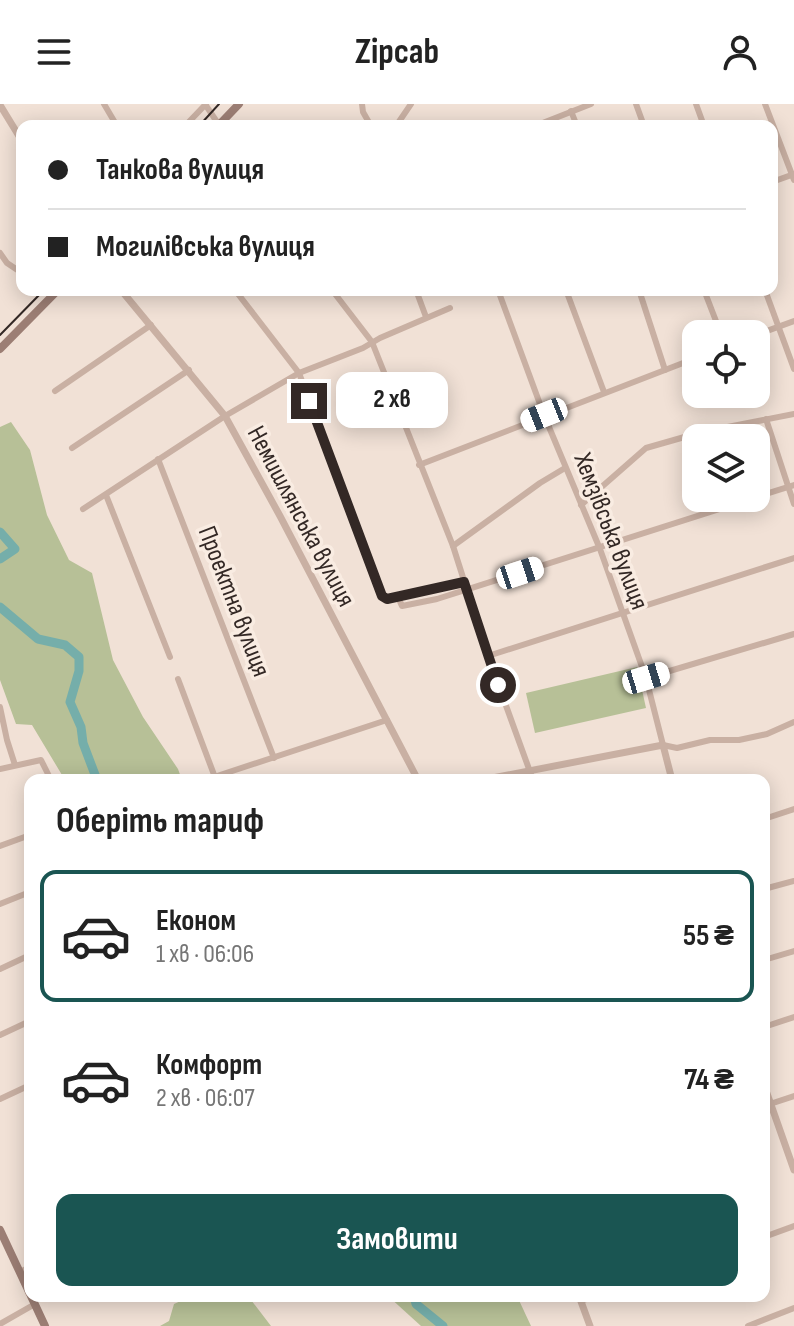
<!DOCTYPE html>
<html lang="uk">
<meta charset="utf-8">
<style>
:root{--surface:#fff;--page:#f2f2f2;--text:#222;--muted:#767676;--line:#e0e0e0;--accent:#1a5552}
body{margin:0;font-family:"Sofia Sans Condensed",sans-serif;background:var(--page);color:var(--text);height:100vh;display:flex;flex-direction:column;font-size:30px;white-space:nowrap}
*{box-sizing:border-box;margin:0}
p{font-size:26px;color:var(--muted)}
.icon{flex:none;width:44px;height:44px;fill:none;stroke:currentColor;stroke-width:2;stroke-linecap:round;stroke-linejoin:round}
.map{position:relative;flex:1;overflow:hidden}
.sheet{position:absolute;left:24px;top:670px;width:746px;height:528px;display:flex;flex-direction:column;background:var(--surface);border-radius:16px;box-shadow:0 4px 20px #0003}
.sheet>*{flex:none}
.guide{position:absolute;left:16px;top:16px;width:762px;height:176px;border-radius:16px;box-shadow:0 4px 20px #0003;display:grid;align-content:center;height:176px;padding:0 32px;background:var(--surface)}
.controls{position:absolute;left:682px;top:216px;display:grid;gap:16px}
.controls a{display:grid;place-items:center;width:88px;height:88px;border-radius:16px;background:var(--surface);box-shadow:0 4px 20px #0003;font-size:40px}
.end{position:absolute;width:36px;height:36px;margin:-18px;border:10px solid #332825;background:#fff;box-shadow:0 0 0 4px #fff}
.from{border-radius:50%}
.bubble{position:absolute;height:56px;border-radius:16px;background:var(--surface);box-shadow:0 4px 20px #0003;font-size:26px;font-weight:700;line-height:56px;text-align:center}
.car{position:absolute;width:24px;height:48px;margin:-24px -12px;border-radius:10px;box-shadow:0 0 6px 2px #0007;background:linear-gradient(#fff 24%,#345 0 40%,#fff 0 76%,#345 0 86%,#fff 0)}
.guide b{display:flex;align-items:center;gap:28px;height:76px;font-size:30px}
.guide b+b{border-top:2px solid var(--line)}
.guide i{width:20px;height:20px;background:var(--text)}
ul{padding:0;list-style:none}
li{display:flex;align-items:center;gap:24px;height:132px;margin:0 16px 12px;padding:0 16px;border:4px solid transparent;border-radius:16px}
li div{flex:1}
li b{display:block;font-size:30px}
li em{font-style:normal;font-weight:700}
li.selected{border-color:var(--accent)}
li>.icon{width:72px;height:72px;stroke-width:1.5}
h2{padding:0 32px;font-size:36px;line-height:96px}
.button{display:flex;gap:16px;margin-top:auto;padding:16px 32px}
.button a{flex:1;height:92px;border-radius:16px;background:var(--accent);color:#fff;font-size:32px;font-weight:700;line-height:92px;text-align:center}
header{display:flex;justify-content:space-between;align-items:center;height:104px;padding:0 32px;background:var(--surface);font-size:36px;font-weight:700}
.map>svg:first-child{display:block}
</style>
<header><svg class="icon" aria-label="menu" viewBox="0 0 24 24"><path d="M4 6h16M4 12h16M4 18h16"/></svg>Zipcab<svg class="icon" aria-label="person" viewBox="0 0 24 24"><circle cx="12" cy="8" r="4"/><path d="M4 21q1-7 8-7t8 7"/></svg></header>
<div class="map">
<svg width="794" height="1222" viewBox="0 0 794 1222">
<rect width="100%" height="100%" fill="#f1e1d6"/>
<!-- green -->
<g fill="#b7c097">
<path d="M11,318L30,346L47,411L69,456L92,469L113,556L143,613L178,665L182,676H65L32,621L16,620L0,576V323Z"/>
<path d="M637,563L646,604L535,629L526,589Z"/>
<path d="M192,1192H248L271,1222H160L169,1217L174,1200Z"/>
<path d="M388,1192H517L531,1222H421Z"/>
</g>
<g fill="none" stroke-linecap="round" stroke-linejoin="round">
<!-- river -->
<g stroke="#75aeaa" stroke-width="9">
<path d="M0,428L15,445L0,455"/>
<path d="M0,503L38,535L65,541L79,553V567L70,598L81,623L83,639L97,676"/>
<path d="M414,1192L416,1200L443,1222"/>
</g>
<!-- minor -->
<g stroke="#c9b0a3" stroke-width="6">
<path d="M104,0L117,22"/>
<path d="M205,0L219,21"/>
<path d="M362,0L363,8L371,22"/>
<path d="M636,0L644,22"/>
<path d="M696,0L704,22"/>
<path d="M765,0L794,76"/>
<path d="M571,7L577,22"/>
<path d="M185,22L206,0"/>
<path d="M396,22L411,0"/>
<path d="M535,22L591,0"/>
<path d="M772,78L794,70"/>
<path d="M0,149L7,159L22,169"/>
<path d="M235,186L299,269L382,492L387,495L464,478"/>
<path d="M332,186L372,238L453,442L488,552L533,676"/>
<path d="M416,186L426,213"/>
<path d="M498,186L544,311L600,445L646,574L663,641L677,644L710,636H739L767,630L794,618"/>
<path d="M566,186L604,288"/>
<path d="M639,186L665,266"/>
<path d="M704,186L721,230"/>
<path d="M765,186L794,265"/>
<path d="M756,231L794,217"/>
<path d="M55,287L151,221"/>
<path d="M766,315L794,400"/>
<path d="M72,344L189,266"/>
<path d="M158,355L274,654"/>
<path d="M419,361L696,254"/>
<path d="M106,391L170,553"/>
<path d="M756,393L794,381"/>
<path d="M581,401L646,344L702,328L794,310"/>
<path d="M83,405L225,312L299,269L363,244L380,234L450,204"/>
<path d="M453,442L540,379L565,364"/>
<path d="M398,493L402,502L437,495L754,394"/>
<path d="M488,552L794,454"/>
<path d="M646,574L794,530"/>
<path d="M178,575L216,676"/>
<path d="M0,603L7,636L15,661"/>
<path d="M0,665L41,656L51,676"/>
<path d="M214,673L387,616"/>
<path d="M764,715L794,705"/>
<path d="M0,742L30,731"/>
<path d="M764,785L794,777"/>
<path d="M0,800L30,788"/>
<path d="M764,856L794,847"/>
<path d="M0,865L30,851"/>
<path d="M764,923L794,913"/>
<path d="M0,931L30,917"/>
<path d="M0,995L30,981"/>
<path d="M770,1000L794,992"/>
<path d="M764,1133L794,1122"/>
<path d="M20,1168L30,1163"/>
<path d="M581,1197L595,1192"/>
<path d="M0,1220L35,1200"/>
<path d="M748,1222L794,1204"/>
</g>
<!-- tertiary -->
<g stroke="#c9b0a3" stroke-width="7">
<path d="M0,1L22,37"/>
<path d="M121,186L225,312L280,412L418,676"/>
<path d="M482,676L663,641L672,676"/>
<path d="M764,981L794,1066"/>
<path d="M579,1192L590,1222"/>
</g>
<!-- secondary -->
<g stroke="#9c7e74" stroke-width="8">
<path d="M218,22L239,0"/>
<path d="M0,245L58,186"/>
<path d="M0,1126L30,1190"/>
<path d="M31,1192L45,1222"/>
</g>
<!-- tram -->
<g stroke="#332825" stroke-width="2">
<path d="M199,22L219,0"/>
<path d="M0,231L44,186"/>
</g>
</g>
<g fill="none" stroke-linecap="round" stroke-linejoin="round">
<!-- route -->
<path stroke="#332825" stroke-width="10" d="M309,297L382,492L387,495L464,478L498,581"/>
</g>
<g text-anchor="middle" stroke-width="7" stroke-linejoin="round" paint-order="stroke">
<!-- street labels -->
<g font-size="26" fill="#332825" stroke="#f9ece2">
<text transform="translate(302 412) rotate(62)" y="9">Немишлянська вулиця</text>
<text transform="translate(612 427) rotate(69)" y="9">Хемзівська вулиця</text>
<text transform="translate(235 497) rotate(69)" y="9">Проектна вулиця</text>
</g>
</g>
</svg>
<div class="controls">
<a><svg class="icon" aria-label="locate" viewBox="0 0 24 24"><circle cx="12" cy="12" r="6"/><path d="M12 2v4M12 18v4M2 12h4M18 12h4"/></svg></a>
<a><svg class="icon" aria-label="layers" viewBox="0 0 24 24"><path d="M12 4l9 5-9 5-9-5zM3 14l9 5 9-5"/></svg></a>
</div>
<i class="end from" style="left:498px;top:581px"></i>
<i class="end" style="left:309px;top:297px"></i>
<div class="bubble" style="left:336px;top:268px;width:112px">2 хв</div>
<i class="car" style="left:544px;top:311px;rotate:248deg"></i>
<i class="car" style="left:520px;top:469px;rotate:72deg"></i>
<i class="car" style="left:646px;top:574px;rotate:73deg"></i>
<div class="guide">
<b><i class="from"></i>Танкова вулиця</b>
<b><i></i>Могилівська вулиця</b>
</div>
<section class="sheet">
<h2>Оберіть тариф</h2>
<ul>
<li class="selected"><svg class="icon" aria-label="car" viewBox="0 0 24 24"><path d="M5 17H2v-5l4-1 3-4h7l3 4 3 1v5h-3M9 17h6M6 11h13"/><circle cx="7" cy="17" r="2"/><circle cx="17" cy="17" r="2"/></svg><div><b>Економ</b><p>1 хв · 06:06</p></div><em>55 ₴</em></li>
<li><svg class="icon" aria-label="car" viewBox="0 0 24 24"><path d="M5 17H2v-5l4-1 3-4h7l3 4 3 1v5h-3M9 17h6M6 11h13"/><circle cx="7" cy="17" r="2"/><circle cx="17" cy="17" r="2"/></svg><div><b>Комфорт</b><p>2 хв · 06:07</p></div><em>74 ₴</em></li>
</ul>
<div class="button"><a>Замовити</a></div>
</section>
</div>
